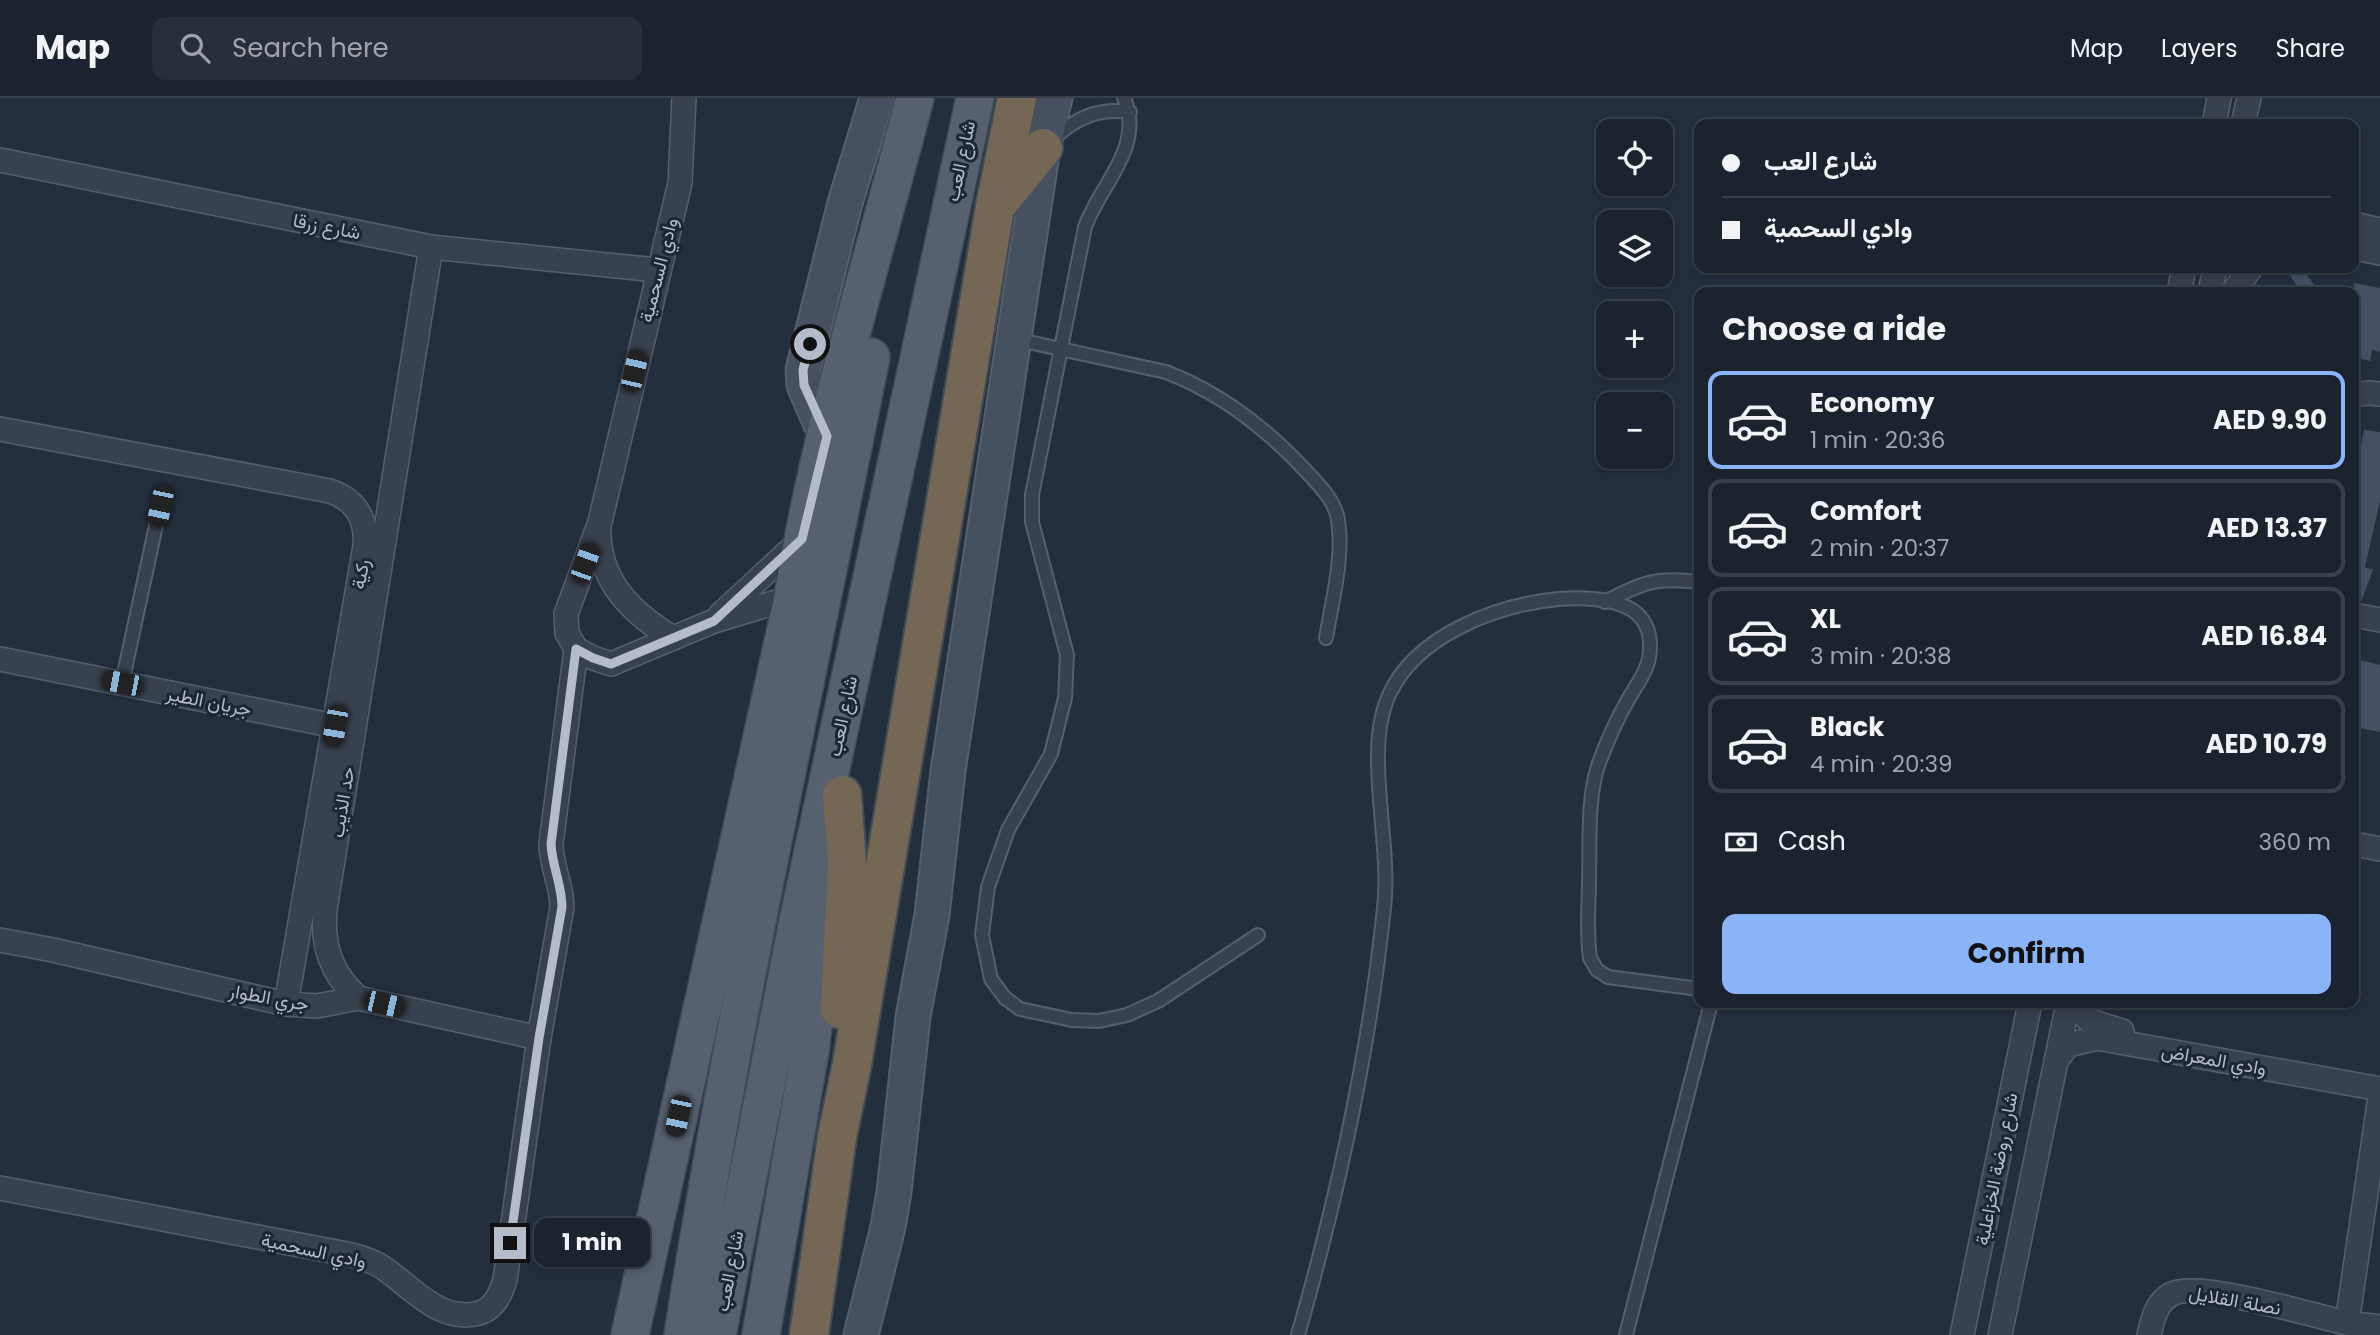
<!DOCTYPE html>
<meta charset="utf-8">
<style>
:root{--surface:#1b232e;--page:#282f3a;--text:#f1f3f6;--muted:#a0a4aa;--line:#39404a;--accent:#8ab4f8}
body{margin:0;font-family:Poppins,Vazirmatn,sans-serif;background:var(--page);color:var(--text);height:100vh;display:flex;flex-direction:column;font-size:26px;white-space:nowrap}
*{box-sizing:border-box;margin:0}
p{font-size:23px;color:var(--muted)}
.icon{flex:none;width:38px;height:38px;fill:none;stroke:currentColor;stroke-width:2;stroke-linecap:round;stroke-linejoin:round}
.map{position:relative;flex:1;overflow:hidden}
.side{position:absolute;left:1694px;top:189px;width:665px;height:721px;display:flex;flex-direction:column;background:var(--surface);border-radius:14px;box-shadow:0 4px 10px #0003,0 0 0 2px var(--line)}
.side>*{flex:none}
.hud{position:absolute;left:1694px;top:21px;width:665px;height:154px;border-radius:14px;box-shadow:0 4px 10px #0003,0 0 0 2px var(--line);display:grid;align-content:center;height:154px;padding:0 28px;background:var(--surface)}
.fabs{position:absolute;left:1596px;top:21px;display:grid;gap:14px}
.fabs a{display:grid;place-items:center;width:77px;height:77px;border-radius:14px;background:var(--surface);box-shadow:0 4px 10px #0003,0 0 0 2px var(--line);font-size:35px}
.end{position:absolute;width:32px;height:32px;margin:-16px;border:9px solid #b4bcc9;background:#111;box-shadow:0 0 0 4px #111}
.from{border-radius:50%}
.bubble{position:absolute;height:49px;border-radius:14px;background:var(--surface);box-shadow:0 4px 10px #0003,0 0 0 2px var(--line);font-size:23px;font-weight:700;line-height:49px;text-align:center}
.car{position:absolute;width:21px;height:42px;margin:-21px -10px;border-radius:9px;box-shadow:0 0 5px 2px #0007;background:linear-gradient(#222 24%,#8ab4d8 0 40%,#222 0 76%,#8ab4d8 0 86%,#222 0)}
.hud b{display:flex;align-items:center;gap:24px;height:66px;font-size:26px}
.hud b+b{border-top:2px solid var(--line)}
.hud i{width:18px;height:18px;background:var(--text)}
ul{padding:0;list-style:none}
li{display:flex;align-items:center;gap:21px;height:98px;margin:0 14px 10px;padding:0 14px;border:4px solid var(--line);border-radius:14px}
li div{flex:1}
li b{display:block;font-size:26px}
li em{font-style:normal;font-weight:700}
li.on{border-color:var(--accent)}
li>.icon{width:63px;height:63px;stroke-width:1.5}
h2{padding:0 28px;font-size:32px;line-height:84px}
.pay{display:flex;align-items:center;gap:18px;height:77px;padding:0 28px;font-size:26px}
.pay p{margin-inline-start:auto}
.primary-button{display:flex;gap:14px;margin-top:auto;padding:14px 28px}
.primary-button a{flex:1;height:80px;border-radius:14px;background:var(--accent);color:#111;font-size:28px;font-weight:700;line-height:80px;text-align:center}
header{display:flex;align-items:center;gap:42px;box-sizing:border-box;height:98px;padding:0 35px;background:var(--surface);border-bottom:2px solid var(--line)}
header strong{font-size:33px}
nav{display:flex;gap:38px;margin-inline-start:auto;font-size:24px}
.search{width:490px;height:63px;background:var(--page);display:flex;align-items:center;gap:18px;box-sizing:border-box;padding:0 24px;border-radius:14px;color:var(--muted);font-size:26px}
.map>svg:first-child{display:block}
</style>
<header>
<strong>Map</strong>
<div class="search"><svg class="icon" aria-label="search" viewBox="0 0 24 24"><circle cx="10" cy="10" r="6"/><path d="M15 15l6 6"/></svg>Search here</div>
<nav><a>Map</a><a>Layers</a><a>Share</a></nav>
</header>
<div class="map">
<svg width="2380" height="1237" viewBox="0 0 2380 1237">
<rect width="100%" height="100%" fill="#242f3e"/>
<!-- building -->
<g fill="#455162">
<path d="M2303,171L2319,194H2301L2290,177Z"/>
<path d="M2354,185L2380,190V254L2372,252L2370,263L2354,259L2357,239L2354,238Z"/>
<path d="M2364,332L2380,334V403L2365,469L2373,472L2361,504L2354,503V383Z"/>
<path d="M2356,561L2380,567V634L2354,629Z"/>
</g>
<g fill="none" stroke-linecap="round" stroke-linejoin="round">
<!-- lane casing -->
<g stroke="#565f6c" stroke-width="16">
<g id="lane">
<path d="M1124,0C1145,49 1101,85 1085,129L1032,397V424L1067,557L1065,600L1051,656L1008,732L988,789L982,837L991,881L1005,900L1020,911L1072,922L1099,923L1127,917L1158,903L1258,837"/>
<path d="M1054,40C1077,19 1099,10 1130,14"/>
<path d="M1015,241L1166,274C1221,295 1266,330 1306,373C1319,387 1335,402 1338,422C1344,460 1332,503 1326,540"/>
<path d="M1605,504C1643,484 1656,479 1699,484"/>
<path d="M122,585L160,409"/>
<path d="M1298,1237C1338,1097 1369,955 1384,810C1392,744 1363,654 1389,597C1416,537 1497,507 1558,501C1584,499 1634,499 1646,528C1652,540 1651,560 1645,572C1641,582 1634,591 1629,600C1617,621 1607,643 1599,665C1587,698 1590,747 1589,782C1589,808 1586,834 1590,860L1597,872L1608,879L1699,891"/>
<path d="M1626,1237L1711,905"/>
</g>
</g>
<!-- street casing -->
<g stroke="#565f6c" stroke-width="26">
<g id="street">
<path d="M684,0L680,85L600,424L566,516L567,535L576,551L593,560L611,566L714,523L793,499"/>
<path d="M2214,26L2219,0"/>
<path d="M2243,26L2249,0"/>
<path d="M0,62L431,149L657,172"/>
<path d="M2354,126L2380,132"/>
<path d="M2354,150L2380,155"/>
<path d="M2179,194L2184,170"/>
<path d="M2210,194L2215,170"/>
<path d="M2233,194L2251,170"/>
<path d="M2354,297L2368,295L2380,296"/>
<path d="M0,331L330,393C356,402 367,421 365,448L286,906"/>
<path d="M599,434C599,484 633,516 673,540"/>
<path d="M720,517L802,441"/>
<path d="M2354,517L2380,522"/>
<path d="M0,561L335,628"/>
<path d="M2354,746L2380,751"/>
<path d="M0,842L53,852L286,906L317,908L358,900L539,940"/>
<path d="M358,900C331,875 322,849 325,812L431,149"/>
<path d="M2071,905L2090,923L2122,933"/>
<path d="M2056,963L2068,947L2097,940L2380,991"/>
<path d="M0,1090L352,1157C363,1160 373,1163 382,1169C411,1188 437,1223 475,1216C493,1213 500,1198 505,1182L539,940L562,809C562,787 551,768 551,746L576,551"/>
<path d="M2347,1225L2380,999"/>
<path d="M1962,1237L2030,905"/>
<path d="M2000,1237L2068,905"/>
<path d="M2149,1237C2153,1221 2156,1204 2172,1196C2196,1182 2311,1217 2342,1224C2355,1227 2367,1227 2380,1229"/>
</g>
</g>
<!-- secondary casing -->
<g stroke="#565f6c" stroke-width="37">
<g id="secondary">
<path d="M826,338L804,287L803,272L845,105L877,0"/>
<path d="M861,1237L888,1129L894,1094L913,919L932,817L948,673L1043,50L1055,0"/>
</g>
</g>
<!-- primary casing -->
<g stroke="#414a57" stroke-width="40">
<g id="primary">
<path d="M630,1237L793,499C820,330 872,165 915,0"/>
<path d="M683,1237C735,909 806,584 871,259"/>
<path d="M717,1237L798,823L975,0"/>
<path d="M761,1237L810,953L831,785"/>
</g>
</g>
<!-- highway casing -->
<g stroke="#434c59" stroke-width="42">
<g id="highway">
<path d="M999,104L1043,50"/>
<path d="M840,911L847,765L842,697"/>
<path d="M809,1237L837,1039L852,966L995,109L1017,0"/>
</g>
</g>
<!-- lane -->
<use href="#lane" stroke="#38414e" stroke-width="12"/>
<!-- street -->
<use href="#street" stroke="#38414e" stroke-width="23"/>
<!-- secondary -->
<use href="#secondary" stroke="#465061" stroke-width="33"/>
<!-- primary -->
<use href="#primary" stroke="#56606e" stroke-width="37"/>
<!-- highway -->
<use href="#highway" stroke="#746855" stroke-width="38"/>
</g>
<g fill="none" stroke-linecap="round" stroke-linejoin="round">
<!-- route -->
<path stroke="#b4bcc9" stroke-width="9" d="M510,1145L539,940L562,809C562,787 552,768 551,746L576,551L593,560L611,566L714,523L802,441L827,338L804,287L803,272L810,246"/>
</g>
<g text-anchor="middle" stroke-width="6" stroke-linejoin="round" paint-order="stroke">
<!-- street labels -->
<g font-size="19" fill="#b4bcc9" stroke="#1d2633">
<text transform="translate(960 63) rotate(-78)" y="7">شارع العب</text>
<text transform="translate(327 128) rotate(11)" y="7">شارع زرقا</text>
<text transform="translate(658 172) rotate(-76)" y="7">وادي السحمية</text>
<text transform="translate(360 476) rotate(-80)" y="7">ركية</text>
<text transform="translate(209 603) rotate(11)" y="7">جريان الطير</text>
<text transform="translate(842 618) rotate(-78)" y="7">شارع العب</text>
<text transform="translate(342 704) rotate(-81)" y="7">حد الذيب</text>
<text transform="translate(269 899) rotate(10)" y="7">جري الطوار</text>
<text transform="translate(2214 961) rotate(10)" y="7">وادي المعراض</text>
<text transform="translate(1996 1071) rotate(-79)" y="7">شارع روضة الخزاعلية</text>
<text transform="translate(314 1152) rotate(12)" y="7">وادي السحمية</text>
<text transform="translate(729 1173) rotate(-79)" y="7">شارع العب</text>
<text transform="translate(2235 1202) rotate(10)" y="7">نصلة القلايل</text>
</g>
</g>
</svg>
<div class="fabs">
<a><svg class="icon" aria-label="locate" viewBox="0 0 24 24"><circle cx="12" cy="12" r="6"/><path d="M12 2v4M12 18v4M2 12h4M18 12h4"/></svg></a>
<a><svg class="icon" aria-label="layers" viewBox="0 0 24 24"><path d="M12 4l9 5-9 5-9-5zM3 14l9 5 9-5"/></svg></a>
<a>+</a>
<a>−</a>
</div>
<i class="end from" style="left:810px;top:246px"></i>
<i class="end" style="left:510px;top:1145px"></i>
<div class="bubble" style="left:534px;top:1120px;width:116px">1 min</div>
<i class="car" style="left:634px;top:273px;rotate:13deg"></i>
<i class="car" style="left:160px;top:409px;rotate:192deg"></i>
<i class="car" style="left:585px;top:465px;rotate:20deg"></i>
<i class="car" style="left:122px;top:585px;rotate:281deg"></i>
<i class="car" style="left:335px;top:628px;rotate:190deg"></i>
<i class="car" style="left:384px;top:906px;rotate:103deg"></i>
<i class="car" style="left:678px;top:1018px;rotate:192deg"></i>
<div class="hud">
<b><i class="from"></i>شارع العب</b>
<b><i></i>وادي السحمية</b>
</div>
<section class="side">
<h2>Choose a ride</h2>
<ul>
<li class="on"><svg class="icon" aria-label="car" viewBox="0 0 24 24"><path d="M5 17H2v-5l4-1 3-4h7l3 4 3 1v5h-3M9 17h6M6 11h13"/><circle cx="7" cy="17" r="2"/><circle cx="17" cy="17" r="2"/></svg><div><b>Economy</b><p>1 min · 20:36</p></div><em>AED 9.90</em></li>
<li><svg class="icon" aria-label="car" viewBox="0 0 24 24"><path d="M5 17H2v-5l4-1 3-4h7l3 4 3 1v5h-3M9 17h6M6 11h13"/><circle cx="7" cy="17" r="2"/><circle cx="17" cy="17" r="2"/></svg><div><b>Comfort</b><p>2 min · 20:37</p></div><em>AED 13.37</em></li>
<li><svg class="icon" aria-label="car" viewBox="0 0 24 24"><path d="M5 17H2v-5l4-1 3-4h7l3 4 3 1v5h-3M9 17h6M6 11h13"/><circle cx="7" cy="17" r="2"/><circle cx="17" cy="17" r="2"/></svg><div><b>XL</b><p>3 min · 20:38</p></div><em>AED 16.84</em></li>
<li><svg class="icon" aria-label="car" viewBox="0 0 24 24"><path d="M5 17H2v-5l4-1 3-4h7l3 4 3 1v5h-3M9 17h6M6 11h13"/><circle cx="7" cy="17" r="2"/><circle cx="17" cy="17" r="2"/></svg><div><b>Black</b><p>4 min · 20:39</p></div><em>AED 10.79</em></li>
</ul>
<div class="pay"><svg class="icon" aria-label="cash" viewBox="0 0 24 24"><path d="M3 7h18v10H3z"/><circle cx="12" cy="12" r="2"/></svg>Cash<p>360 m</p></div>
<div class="primary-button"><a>Confirm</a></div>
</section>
</div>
